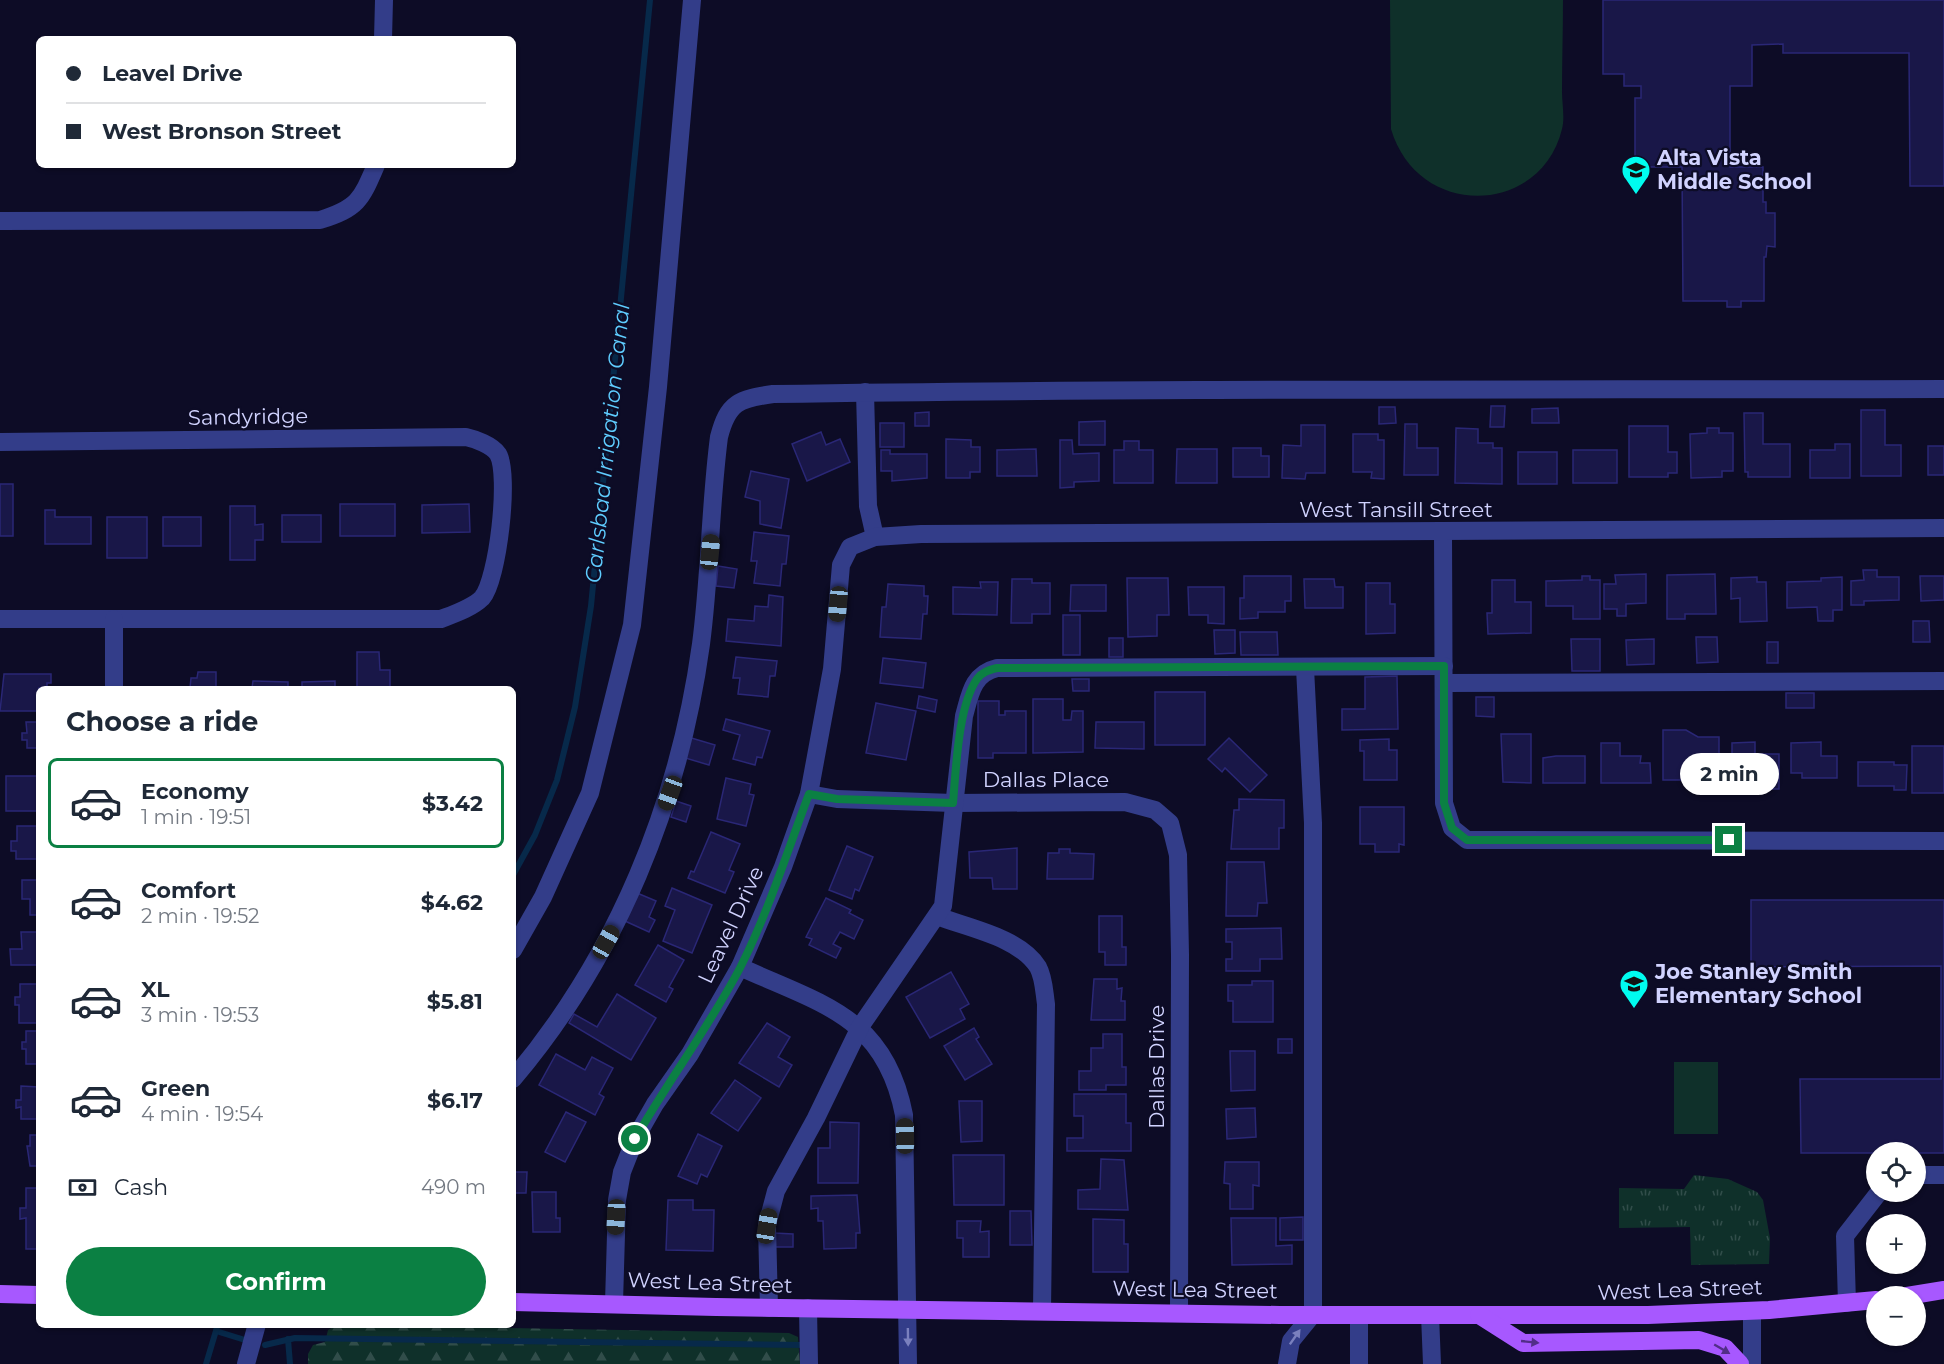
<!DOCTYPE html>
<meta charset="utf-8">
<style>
:root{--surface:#fff;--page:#f2f2f3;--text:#1f2937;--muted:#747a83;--line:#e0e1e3;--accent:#0b8043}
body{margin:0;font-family:Montserrat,sans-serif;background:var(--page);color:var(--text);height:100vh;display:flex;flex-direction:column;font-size:22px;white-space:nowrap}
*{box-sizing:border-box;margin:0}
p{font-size:20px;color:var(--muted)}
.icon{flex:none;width:33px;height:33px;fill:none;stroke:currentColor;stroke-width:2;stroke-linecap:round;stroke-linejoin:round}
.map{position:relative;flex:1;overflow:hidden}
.panel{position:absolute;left:36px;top:686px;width:480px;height:642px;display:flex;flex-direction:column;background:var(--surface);border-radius:9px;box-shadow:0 2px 4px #0004}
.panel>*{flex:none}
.hud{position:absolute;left:36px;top:36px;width:480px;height:132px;border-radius:9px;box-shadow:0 2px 4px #0004;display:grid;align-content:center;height:132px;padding:0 30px;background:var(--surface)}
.buttons{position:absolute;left:1866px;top:1142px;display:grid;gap:12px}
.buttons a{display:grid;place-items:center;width:60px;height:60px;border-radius:50%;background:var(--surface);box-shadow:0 2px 4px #0004;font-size:30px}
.end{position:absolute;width:27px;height:27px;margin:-14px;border:8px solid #0b8043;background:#fff;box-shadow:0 0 0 3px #fff}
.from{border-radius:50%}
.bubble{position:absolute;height:42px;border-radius:21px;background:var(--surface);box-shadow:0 2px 4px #0004;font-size:20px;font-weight:700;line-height:42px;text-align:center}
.car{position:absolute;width:18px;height:36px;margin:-18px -9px;border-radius:8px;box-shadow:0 0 4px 2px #0007;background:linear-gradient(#222 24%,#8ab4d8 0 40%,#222 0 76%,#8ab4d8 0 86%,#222 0)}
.hud b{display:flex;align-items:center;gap:21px;height:57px;font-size:22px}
.hud b+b{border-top:2px solid var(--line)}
.hud i{width:15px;height:15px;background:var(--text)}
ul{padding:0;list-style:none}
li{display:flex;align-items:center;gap:18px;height:90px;margin:0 12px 9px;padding:0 18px;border:3px solid transparent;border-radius:9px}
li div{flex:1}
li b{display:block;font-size:22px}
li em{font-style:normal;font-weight:700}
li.active{border-color:var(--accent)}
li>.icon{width:54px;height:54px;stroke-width:1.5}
h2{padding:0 30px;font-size:27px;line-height:72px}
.pay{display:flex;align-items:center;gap:15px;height:66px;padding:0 30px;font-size:22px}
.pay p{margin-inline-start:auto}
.button{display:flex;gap:12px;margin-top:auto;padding:12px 30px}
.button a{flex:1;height:69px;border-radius:36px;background:var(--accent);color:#fff;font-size:24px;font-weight:700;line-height:69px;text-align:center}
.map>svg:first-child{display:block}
</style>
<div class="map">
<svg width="1944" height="1364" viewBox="0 0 1944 1364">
<defs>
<pattern id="forest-firs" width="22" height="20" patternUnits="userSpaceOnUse" patternTransform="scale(1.5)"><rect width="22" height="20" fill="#0f302a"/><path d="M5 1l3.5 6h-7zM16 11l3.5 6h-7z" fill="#314d4a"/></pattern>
<pattern id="park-tufts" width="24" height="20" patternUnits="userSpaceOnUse" patternTransform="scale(1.5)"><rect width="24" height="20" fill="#0f302a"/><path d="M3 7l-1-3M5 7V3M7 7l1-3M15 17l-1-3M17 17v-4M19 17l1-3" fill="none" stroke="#314d4a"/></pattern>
</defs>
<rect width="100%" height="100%" fill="#0d0c26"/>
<!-- green -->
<g fill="#0f302a">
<path d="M1390,0H1563C1563,31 1562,61 1562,92C1562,103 1565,118 1562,129C1541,216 1418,220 1391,129Z"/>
<rect x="1674" y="1062" width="44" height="72"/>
</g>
<!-- forest -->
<path fill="url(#forest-firs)" d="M337,1325L789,1333L798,1337L800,1364H308V1354L313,1345L325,1342L328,1330Z"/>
<!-- park -->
<path fill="url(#park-tufts)" d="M1694,1175L1728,1179L1757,1192L1763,1200L1770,1238L1769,1264L1691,1265L1690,1227L1619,1228V1188L1684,1189Z"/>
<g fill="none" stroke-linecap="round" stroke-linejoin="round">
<!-- stream -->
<g stroke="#07294a" stroke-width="6">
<path d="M513,875L535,835L557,780L575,707L591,606L650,0"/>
<path d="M216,1331L245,1340"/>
<path d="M288,1339L290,1364"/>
<path d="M265,1345L295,1338L805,1345"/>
<path d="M206,1364L218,1324"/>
</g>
</g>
<!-- building -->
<g fill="#191748" stroke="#2a2776" stroke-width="1.5">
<path d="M1603,0H1944V186H1910L1909,53H1783V44L1752,45V86H1730V167H1763V202H1766V213H1775V247L1767,246L1766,257H1764V301H1741V307H1727V301H1683L1682,167H1635V98H1641V86H1624V74H1603Z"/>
<path d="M1491,406H1505L1504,427H1490Z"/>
<path d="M1379,407H1395L1396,423L1379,424Z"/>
<path d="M1558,408L1559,423H1532V409Z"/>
<path d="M1861,410H1885V445H1901V476H1861Z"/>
<path d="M929,412V426H915V413Z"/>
<path d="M1744,413H1763V444H1790V477H1748V472H1745Z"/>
<path d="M1105,421V445H1079V422Z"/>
<rect x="880" y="423" width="24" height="24"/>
<path d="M1405,424H1417V448H1438V475H1404Z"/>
<path d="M1301,425H1325V473H1306L1305,479L1282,478L1283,445L1301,446Z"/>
<path d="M1629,426H1668V452H1677V473H1668V477H1629Z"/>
<path d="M1456,428L1478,429V443H1493V448H1502V484L1455,483Z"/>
<path d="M1707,428H1719V433H1733V471H1722V477L1691,478L1690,434L1707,433Z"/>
<path d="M821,432L826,445L840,439L850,462L807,481L792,444Z"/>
<path d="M1353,434H1378V440H1384V479L1371,478L1372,472H1353Z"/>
<path d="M946,439L971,440V447H980V472H970V478H946Z"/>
<path d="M1060,440H1072L1073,454L1099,453V481L1074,482V487L1060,488Z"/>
<path d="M1124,441H1139V450H1153V483H1114V450H1124Z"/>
<path d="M1835,444H1850V478H1810V450H1835Z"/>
<rect x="1928" y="446" width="16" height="29"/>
<path d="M1233,448H1261V456H1269V477H1233Z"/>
<path d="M1036,449L1037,476H997V450Z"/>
<path d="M1177,449H1217V483H1176Z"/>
<path d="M881,450H890V454H927V478L892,481V471H881Z"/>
<rect x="1573" y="450" width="44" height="33"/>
<rect x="1518" y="452" width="39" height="32"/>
<path d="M751,471L789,479L781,528L760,524V501L745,497Z"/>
<rect x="0" y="484" width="13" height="52"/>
<rect x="340" y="504" width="55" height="32"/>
<path d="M469,504L470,532L422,533V505Z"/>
<path d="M230,506H255V525L263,524V540H255V560H230Z"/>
<path d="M45,510H55V517H91V544H45Z"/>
<rect x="282" y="515" width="39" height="27"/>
<rect x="107" y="517" width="40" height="41"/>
<rect x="163" y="517" width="38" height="29"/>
<path d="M754,532L789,536L786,564H782L780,586L754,583L757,561H751Z"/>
<path d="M718,566L737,569L734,588L716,586Z"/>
<path d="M1863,570H1877V577H1899V600L1864,601V605H1851V581L1864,580Z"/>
<path d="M1646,574V603L1626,604V616H1617V609H1604V584H1616L1615,575Z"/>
<path d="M1715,574L1716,614H1685V619H1667V575Z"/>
<path d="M1244,576H1291V601H1285V612H1258V618L1240,619V598H1244Z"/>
<path d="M1582,576H1590V580H1600V619H1573V606H1546V581L1582,580Z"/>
<path d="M1920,576H1944V600L1921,601Z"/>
<path d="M1757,577V582H1766L1767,621L1740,622V598L1731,599V578Z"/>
<path d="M1842,577V610H1833V621H1818L1817,607L1787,608V582L1821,581V578Z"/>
<path d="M1127,578H1168L1169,615H1157V636L1128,637Z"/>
<path d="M1012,579H1032V583H1050V614H1032V623H1011Z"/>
<path d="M1304,579H1334L1335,587H1343V608H1305Z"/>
<path d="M1492,580H1515V602H1531V633L1488,634L1487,613H1492Z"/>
<path d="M980,582H998L997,615L953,614V587L981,588Z"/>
<path d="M1366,583H1390V604H1395V633L1366,634Z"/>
<path d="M888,584L924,586V596H928L927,614H923L921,639L880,637L882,607H886Z"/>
<path d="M1071,585H1106V611H1070Z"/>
<path d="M1188,587H1224V624L1208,623V615H1189Z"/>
<path d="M769,595L783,597L781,646L726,641L728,619L754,621L755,606L768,607Z"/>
<rect x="1063" y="615" width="17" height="40"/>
<path d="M1913,621H1929L1930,642H1913Z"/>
<path d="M1214,630H1235V653L1215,654Z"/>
<path d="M1240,632H1277L1278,655H1241Z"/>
<path d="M1696,637H1717L1718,662L1697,663Z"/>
<rect x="1109" y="638" width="14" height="19"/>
<path d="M1571,639H1600V671H1572Z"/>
<path d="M1654,639V664L1627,665L1626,640Z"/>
<rect x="1767" y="642" width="11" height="21"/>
<path d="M357,652H379L380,670H390V688H357Z"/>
<path d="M736,657L777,661L775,676H770L768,697L738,694L740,678H733Z"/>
<path d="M883,658L926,663L923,688L880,683Z"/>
<path d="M198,672H216V688H221H190L191,678H197Z"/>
<path d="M4,674H51V683H47V688H39V711H0Z"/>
<path d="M1397,676L1398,729L1342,730V709H1365V677Z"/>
<path d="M1072,679H1089V691H1073Z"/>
<path d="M253,681L288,682V688H252Z"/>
<path d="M335,681V688H302V682Z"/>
<rect x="1155" y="692" width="50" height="53"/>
<rect x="1786" y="693" width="28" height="15"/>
<path d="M919,696L937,700L935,712L917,708Z"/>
<path d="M1476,697H1494V717L1476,716Z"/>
<path d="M1033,699H1063V720H1071L1072,711H1083V752L1033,753Z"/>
<path d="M978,701H999V715H1005V711H1026V753H993V758H978Z"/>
<path d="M876,703L916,711L906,760L866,753Z"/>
<path d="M726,719L770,731L762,758L757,757L755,765L733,759L740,735L723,730Z"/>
<path d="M26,722H39V748H27V740H22V733H27Z"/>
<path d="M1096,722H1144V749L1095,748Z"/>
<path d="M1663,730H1686L1698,737H1719V780H1663Z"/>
<path d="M1501,734H1531V783L1503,782Z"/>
<path d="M688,737L715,745L709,765L682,757Z"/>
<path d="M1229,738L1267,775L1250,792L1225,768L1222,772L1208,759Z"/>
<path d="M1389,739V750H1397V780H1364V751H1360V740Z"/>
<path d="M1755,742V754H1779V789H1753V783L1732,784V743Z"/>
<path d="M1821,742V756H1837V778H1802V773H1791V743Z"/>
<path d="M1601,743H1620V756H1641L1640,763H1650L1651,783H1601Z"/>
<rect x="1912" y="746" width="32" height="47"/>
<path d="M1556,756H1585V783H1543V758Z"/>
<path d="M1858,762H1894V765H1907L1906,790H1894V786H1858Z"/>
<rect x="6" y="776" width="33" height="35"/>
<path d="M726,778L751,784L749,794L754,795L746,826L717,819Z"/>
<path d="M1239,799L1284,800V828H1279V849H1231L1234,810H1239Z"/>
<path d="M676,801L691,806L686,822L671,817Z"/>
<path d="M1360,807H1404V845L1399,844V852H1375V844H1360Z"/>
<path d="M17,826H39V859H16V851H11V841H17Z"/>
<path d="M711,832L740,844L729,870L734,872L725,893L688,878L691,871L694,872Z"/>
<path d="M847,846L873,857L859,891L855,889L852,899L829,890Z"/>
<path d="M1017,848V889H993L992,878H970L969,852Z"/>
<path d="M1059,849H1070V853L1094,854L1093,879H1047L1048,853H1059Z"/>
<path d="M1227,862H1264L1267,903H1258L1257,916H1226Z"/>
<path d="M22,880H39V915H30V899H22Z"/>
<path d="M672,888L712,905L692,953L663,941L675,910L665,906Z"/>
<path d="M637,893L656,901L649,917L655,920L649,932L625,921Z"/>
<path d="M826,898L851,910L849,913L863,920L854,939L840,932L833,944L841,948L836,958L809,945L812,939L806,937Z"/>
<path d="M1751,900H1944V1153H1801L1800,1079H1941V966L1751,967Z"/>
<path d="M1099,916H1122V947H1126V965H1105V952H1099Z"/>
<path d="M1281,928L1282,959H1260V971H1226V959H1232V942H1226V929Z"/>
<path d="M21,932H39V965H11L10,949H22Z"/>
<path d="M658,945L684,960L669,987L673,989L666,1002L635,985Z"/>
<path d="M951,972L969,1004L960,1009L965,1019L930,1038L906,997Z"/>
<path d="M1094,979H1117V989L1122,988L1121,1001H1125V1020H1091Z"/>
<path d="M1252,981H1273V1022H1233V1001H1228V985H1252Z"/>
<path d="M20,984H39V1023H19V1005H15V997H20Z"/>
<path d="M617,994L656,1018L631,1060L569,1023L574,1014L597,1027Z"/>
<path d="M767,1023L790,1037L778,1057L792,1065L779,1087L739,1063Z"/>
<path d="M974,1028L979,1037L976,1039L992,1064L965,1080L944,1046Z"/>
<path d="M26,1031H39V1064H26V1049H22V1042H26Z"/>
<path d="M1103,1034H1122V1067H1126V1085H1106V1090H1079V1071H1091V1048H1103Z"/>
<rect x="1278" y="1039" width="14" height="14"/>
<path d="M1230,1051H1255V1090L1231,1091Z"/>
<path d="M556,1054L585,1070L592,1057L613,1068L599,1094L604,1097L595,1115L539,1085Z"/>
<path d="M735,1080L761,1098L738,1131L711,1113Z"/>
<path d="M21,1086L39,1087V1119H21V1107L16,1108V1100H21Z"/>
<path d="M1074,1094H1126V1123H1131V1151H1067V1138H1083V1116H1074Z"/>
<path d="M959,1101H982V1141L961,1142Z"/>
<path d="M1255,1108L1256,1137L1227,1139L1226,1109Z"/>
<path d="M566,1112L586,1122L565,1162L545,1152Z"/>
<path d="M830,1122L859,1123L858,1183H818V1148H830Z"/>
<path d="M698,1134L722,1146L707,1177L701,1174L697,1184L678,1176Z"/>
<path d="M30,1135H39V1166H30L27,1146H30Z"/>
<path d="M953,1155H1004V1205H954Z"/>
<path d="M1101,1159L1124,1160L1128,1210L1078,1209V1190L1100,1189Z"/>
<path d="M1225,1162H1259V1186L1253,1185V1209H1230V1184L1224,1183Z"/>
<path d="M513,1172H527L526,1193H513Z"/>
<path d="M26,1188H39V1249H26V1218L20,1219V1208H26Z"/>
<path d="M532,1192H556V1218H560V1232H533Z"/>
<path d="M857,1195L860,1233H856V1248L824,1249L823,1221H818V1208L811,1209V1196Z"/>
<path d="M668,1200H693V1210H714L713,1251L666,1250Z"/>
<path d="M1010,1211H1031L1032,1245H1010Z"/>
<path d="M1303,1217V1240H1280V1218Z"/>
<path d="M1231,1218H1276V1246L1292,1245V1264L1232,1265Z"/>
<path d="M1093,1219L1124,1220V1244H1128V1272H1093Z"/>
<path d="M957,1221H981L980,1232L989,1231V1257H963V1238H957Z"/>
<path d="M774,1233L793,1234V1247H774Z"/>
</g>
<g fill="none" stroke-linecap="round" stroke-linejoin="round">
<!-- minor -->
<g stroke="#333d89" stroke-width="18">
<path d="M383,39L384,0"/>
<path d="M0,221L320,220C358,208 361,200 376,165"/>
<path d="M865,392L868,506L875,537"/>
<path d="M0,442L466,437C475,439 492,445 498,454C510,474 498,580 482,598C472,608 454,614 441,619H0"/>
<path d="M1443,533L1444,803L1452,828L1467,840L1944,841"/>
<path d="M1444,683L1944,681"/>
<path d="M114,688V619"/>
<path d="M809,794L837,799L953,803L1125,802L1155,810L1170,823L1178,855L1180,955L1179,1313"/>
<path d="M937,916C968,928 1019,937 1038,967C1044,978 1044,991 1046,1004L1042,1310"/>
<path d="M513,950L543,897L590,793L632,625L658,387L692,0"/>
<path d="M740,967C821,1004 885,1016 904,1115L908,1364"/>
<path d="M513,1079C617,956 679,804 701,644C710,576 710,506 719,437C728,402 739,399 773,394C1163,388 1554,390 1944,389"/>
<path d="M1916,1175H1944"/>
<path d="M614,1303L617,1200L622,1172L635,1139L655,1104L690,1054L740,967L783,867L809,794L832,669L841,565L850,547L875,537L921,534L1944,528"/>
<path d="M1847,1303L1845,1236L1880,1191"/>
<path d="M769,1308L767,1225L776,1191L816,1118L860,1027L943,906L964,716C970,695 972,674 997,668L1444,666"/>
<path d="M808,1308L809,1364"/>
<path d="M1752,1311V1364"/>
<path d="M1430,1315L1432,1364"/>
<path d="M246,1364L257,1324"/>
<path d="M1287,1364L1291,1341L1313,1314V823L1305,668"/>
<path d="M1359,1364V1315"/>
</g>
<!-- major -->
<g stroke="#a758ff" stroke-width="18">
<path d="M0,1294L39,1295"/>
<path d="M1907,1296L1944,1290"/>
<path d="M513,1302L716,1307L1280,1315H1648L1769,1310L1876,1300"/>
<path d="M1479,1315L1523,1343L1699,1340L1725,1348L1740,1364"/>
</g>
</g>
<!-- one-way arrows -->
<defs><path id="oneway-solid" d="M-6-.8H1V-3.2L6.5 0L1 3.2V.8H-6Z" transform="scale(1.5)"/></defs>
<g fill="#7a80be">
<use href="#oneway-solid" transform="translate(908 1337) rotate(89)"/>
<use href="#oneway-solid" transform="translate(1295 1337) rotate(-55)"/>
</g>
<g fill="#522e88">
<use href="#oneway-solid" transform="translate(1530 1342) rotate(6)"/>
<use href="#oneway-solid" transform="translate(1722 1349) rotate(30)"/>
</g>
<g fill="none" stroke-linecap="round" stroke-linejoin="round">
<!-- route -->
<path stroke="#0b8043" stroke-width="8" d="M635,1139C668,1081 709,1027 740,968C768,913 787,852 809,794L837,799L953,803C956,770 958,706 977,679C982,672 989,670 997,668L1444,666V803L1452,828L1467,840H1729"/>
</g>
<!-- icons -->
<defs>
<g id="school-pin" transform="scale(1.5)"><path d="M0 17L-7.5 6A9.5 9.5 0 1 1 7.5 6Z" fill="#00fcef" stroke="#0d0c26"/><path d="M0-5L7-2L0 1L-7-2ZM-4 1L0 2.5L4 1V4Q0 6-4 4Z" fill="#111"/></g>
</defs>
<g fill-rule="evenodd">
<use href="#school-pin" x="1636" y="170"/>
<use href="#school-pin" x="1634" y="984"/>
</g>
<g text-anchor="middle" stroke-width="4.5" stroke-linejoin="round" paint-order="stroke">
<!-- poi labels -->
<g font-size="21" font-weight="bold" fill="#d1d3ff" stroke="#0d0c26" text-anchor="start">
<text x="1657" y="165">Alta Vista<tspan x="1657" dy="24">Middle School</tspan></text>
<text x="1655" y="979">Joe Stanley Smith<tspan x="1655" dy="24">Elementary School</tspan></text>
</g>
<!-- street labels -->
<g font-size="21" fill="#d1d3ff" stroke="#0d0c26">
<text transform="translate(248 417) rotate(-1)" y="7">Sandyridge</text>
<text x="1396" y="517">West Tansill Street</text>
<text x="1046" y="787">Dallas Place</text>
<text transform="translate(731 925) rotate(-65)" y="7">Leavel Drive</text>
<text transform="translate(1157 1067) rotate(-90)" y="7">Dallas Drive</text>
<text transform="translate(710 1283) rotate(2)" y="7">West Lea Street</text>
<text transform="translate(1195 1290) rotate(1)" y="7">West Lea Street</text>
<text transform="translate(1680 1290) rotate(-2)" y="7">West Lea Street</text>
</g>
<!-- water labels -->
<g font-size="22" font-style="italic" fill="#5fcdff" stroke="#0d0c26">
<text transform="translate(607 443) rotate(-84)" y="8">Carlsbad Irrigation Canal</text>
</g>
</g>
</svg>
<div class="buttons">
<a><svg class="icon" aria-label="locate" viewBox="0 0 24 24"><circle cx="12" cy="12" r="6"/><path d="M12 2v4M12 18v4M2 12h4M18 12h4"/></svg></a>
<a>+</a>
<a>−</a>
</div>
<i class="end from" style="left:635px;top:1139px"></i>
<i class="end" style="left:1729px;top:840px"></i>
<div class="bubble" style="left:1680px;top:753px;width:99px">2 min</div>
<i class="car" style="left:710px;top:552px;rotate:6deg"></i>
<i class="car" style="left:838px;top:604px;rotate:185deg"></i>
<i class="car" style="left:670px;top:793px;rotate:200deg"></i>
<i class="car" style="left:606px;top:942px;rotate:29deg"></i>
<i class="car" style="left:905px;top:1136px;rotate:359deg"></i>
<i class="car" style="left:616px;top:1217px;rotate:183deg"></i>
<i class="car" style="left:767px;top:1226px;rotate:9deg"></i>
<div class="hud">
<b><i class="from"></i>Leavel Drive</b>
<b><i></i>West Bronson Street</b>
</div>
<section class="panel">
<h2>Choose a ride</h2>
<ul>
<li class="active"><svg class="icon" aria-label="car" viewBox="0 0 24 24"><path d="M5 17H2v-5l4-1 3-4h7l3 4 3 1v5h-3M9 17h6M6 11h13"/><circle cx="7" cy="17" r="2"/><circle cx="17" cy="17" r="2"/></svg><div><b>Economy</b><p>1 min · 19:51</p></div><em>$3.42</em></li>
<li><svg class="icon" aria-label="car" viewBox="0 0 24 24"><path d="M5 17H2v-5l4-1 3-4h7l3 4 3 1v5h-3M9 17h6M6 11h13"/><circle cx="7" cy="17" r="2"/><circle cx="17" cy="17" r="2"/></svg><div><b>Comfort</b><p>2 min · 19:52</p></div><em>$4.62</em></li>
<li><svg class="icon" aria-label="car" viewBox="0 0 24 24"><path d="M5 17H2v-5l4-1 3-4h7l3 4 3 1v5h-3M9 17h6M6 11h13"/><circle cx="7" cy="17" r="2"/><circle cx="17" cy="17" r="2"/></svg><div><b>XL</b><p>3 min · 19:53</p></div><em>$5.81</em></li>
<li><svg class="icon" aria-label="car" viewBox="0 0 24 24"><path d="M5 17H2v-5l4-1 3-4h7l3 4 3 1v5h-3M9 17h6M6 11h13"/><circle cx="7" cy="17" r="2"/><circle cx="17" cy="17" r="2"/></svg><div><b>Green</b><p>4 min · 19:54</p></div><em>$6.17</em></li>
</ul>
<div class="pay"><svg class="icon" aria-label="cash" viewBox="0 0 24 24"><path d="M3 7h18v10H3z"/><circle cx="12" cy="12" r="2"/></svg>Cash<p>490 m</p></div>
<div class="button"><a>Confirm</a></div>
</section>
</div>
